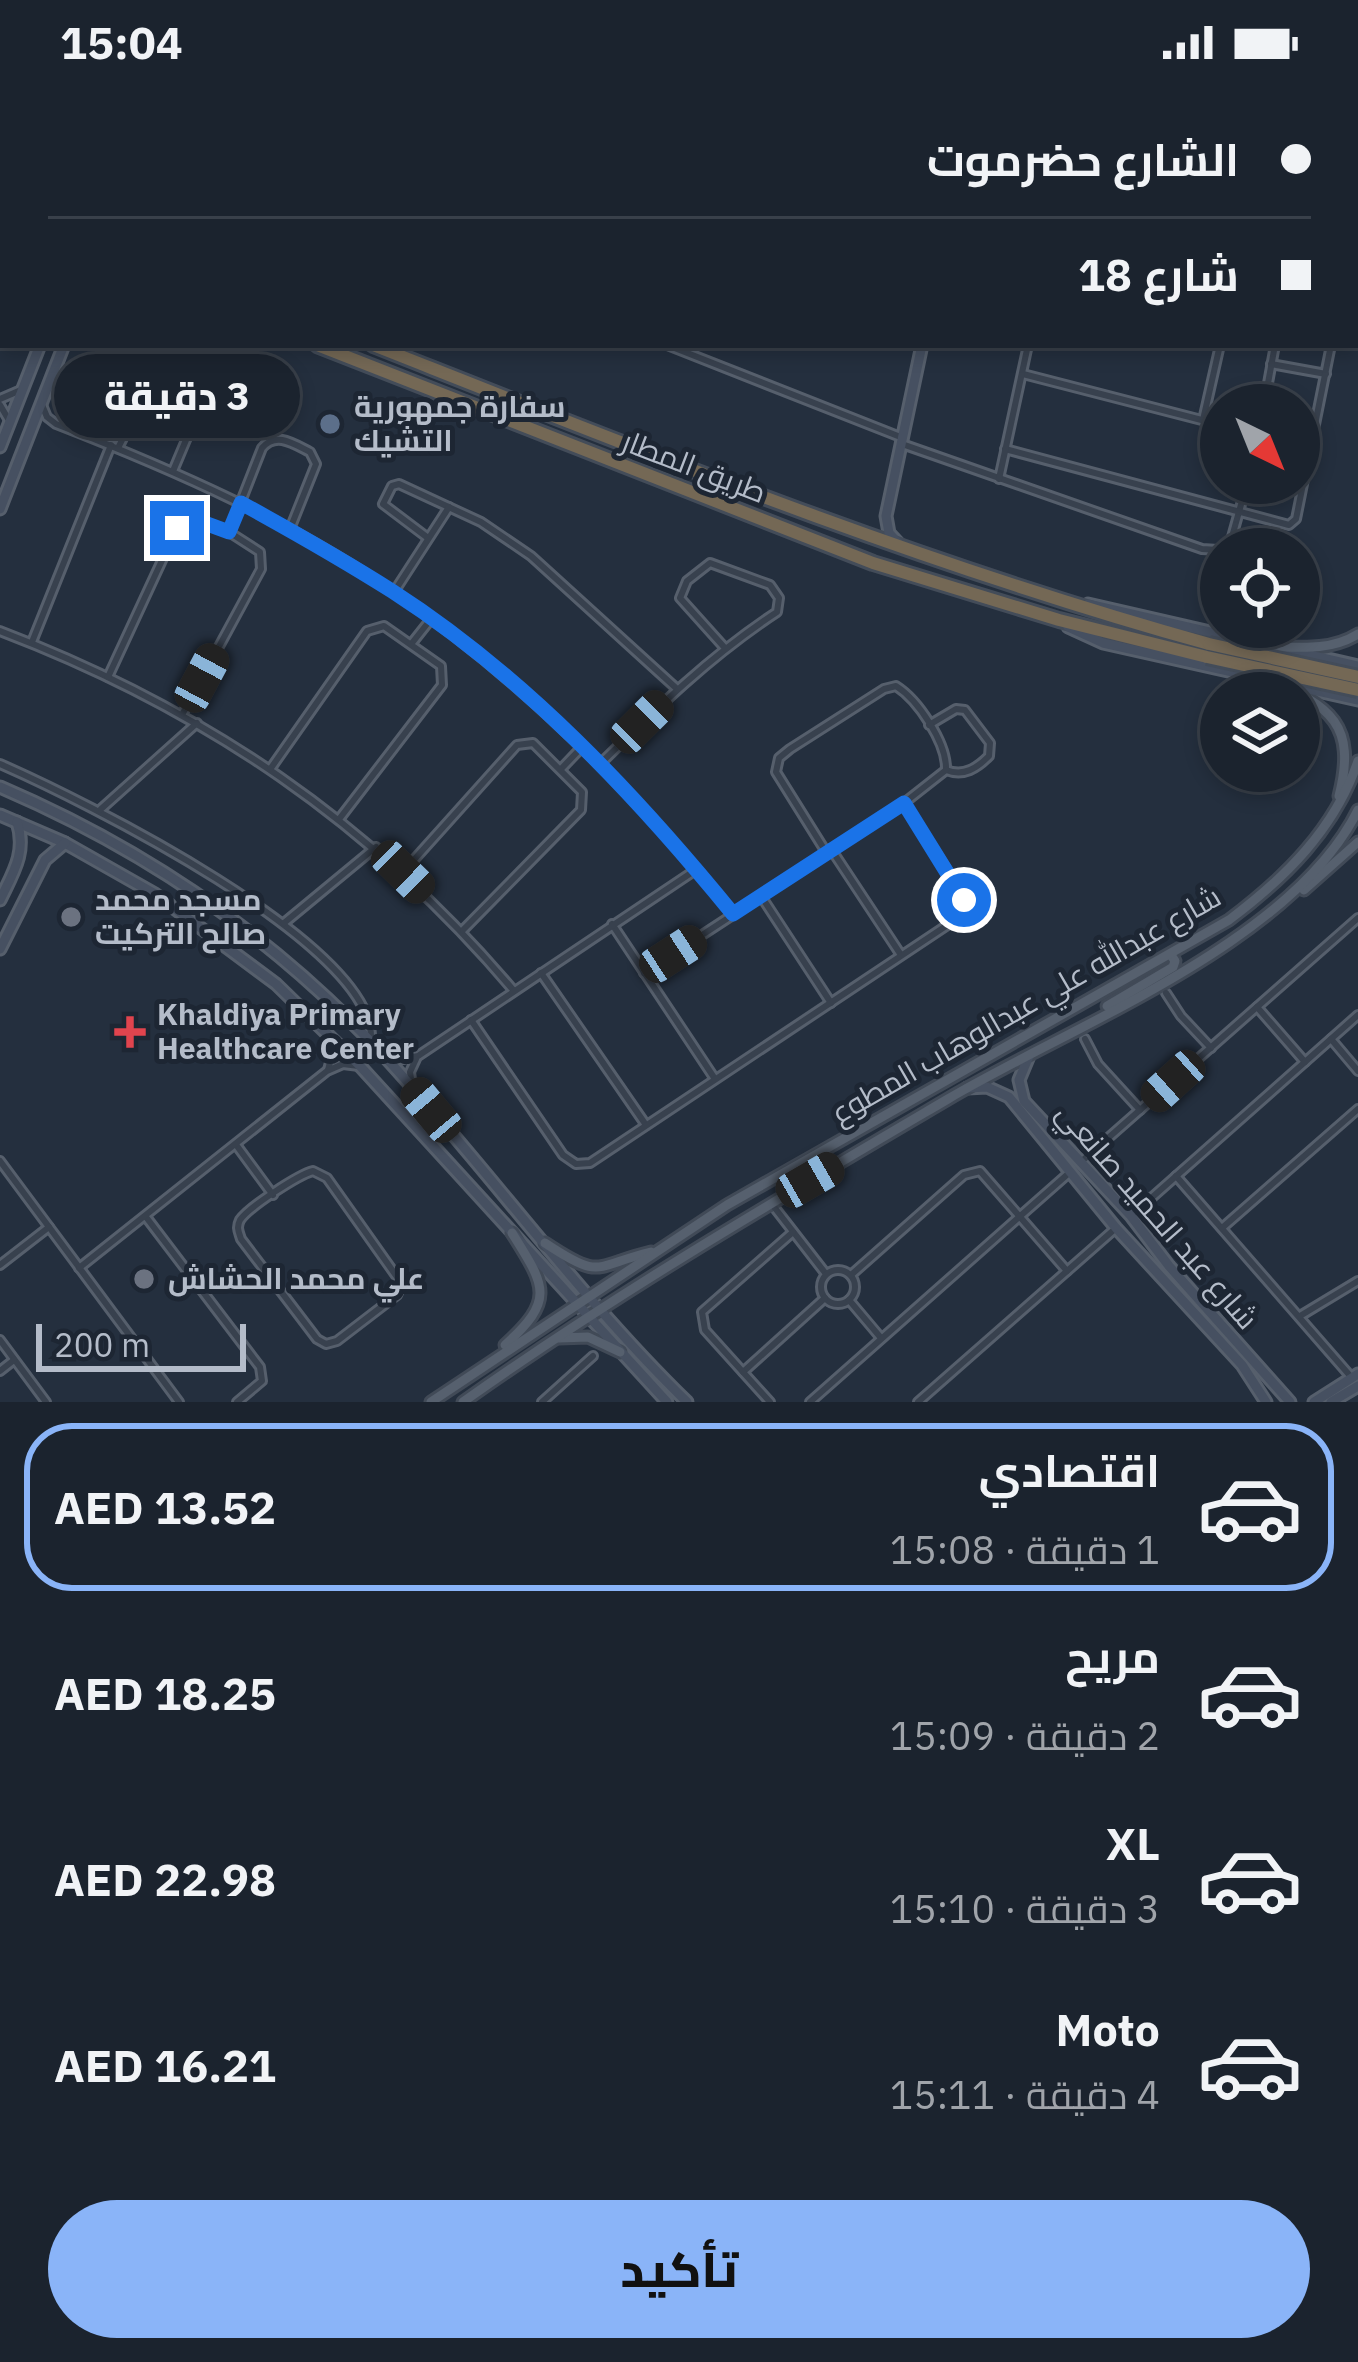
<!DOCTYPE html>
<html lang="ar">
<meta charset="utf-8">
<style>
:root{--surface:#1b232e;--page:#282f3a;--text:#f1f3f6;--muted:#a0a4aa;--line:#39404a;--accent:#8ab4f8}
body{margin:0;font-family:"IBM Plex Sans",Cairo,sans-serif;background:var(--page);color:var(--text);direction:rtl;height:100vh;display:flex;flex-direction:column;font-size:45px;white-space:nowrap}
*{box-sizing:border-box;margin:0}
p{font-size:39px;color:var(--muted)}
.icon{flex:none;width:66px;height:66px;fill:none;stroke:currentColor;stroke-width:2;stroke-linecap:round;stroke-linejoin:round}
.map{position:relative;height:1318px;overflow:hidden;direction:ltr}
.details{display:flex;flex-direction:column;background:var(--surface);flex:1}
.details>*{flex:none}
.hud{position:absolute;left:0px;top:0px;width:1359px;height:264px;box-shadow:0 6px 18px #0003,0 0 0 3px var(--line);direction:rtl;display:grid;align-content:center;height:264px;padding:0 48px;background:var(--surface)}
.needle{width:78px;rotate:137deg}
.tools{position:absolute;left:1200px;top:300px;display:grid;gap:24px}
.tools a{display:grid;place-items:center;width:120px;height:120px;border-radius:50%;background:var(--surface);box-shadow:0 6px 18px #0003,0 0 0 3px var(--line);font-size:60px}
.scale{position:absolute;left:36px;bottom:30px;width:210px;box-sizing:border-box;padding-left:12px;border:6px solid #b4bcc9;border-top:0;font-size:33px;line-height:42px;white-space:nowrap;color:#b4bcc9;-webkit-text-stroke:9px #1d2633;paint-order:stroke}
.end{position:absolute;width:54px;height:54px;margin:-27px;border:15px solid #1a73e8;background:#fff;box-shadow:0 0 0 6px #fff}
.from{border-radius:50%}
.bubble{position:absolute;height:84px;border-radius:42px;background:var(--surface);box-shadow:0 6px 18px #0003,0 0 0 3px var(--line);font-size:39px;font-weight:800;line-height:84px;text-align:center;direction:rtl}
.car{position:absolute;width:36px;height:72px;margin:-36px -18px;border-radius:15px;box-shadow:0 0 9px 3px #0007;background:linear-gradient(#222 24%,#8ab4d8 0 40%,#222 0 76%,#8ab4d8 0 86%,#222 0)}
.hud b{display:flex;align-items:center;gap:42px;height:114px;font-size:45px}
.hud b+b{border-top:3px solid var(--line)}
.hud i{width:30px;height:30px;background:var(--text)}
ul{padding:21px 0 0;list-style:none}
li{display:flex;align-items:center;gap:36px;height:168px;margin:0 24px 18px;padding:0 24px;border:6px solid transparent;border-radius:48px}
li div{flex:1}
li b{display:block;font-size:45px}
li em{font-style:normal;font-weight:800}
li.selected{border-color:var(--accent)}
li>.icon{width:108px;height:108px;stroke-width:1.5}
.button{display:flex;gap:24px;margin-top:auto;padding:24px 48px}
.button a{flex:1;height:138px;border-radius:72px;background:var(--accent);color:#111;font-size:48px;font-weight:800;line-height:138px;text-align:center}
.status{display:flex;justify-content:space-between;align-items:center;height:84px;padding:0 60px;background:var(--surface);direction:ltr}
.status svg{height:33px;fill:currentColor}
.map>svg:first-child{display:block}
</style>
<div class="status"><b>15:04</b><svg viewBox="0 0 49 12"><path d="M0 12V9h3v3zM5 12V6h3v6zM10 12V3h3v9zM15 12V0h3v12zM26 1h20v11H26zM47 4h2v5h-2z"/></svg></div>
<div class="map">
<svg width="1358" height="1318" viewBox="0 0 1358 1318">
<rect width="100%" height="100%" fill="#242f3e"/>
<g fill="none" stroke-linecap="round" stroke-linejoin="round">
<!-- street casing -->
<g stroke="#565f6c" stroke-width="12">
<g id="street">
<path d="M745,0L759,3"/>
<path d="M1305,0L1319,3"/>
<path d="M1023,3L1024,0"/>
<path d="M1125,3V0"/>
<path d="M1234,3V0"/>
<path d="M1353,3L1354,0"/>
<path d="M1356,11H1358"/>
<path d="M1356,78L1358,79"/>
<path d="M1356,127H1358"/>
<path d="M1356,196H1358"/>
<path d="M0,198L3,199"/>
<path d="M667,261L903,354"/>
<path d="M1271,280L1326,290"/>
<path d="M1023,290L1221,341"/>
<path d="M0,315L21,306"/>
<path d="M0,321L10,338"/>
<path d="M42,321L47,333L56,340C174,386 293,438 398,511C526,599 635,710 733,830"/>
<path d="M1264,321L1275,261"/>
<path d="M1203,336L1220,261"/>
<path d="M902,360L1202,465L1218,466L1230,460L1247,399"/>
<path d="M118,364L146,309C160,302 184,313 194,325V337L173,387"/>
<path d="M1005,365L1289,441L1296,435L1331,261"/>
<path d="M999,395L1028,261"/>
<path d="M229,448L262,364C276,347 294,360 310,368L316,380L290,445"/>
<path d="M428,454L383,420L392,402L399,400L481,438L531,472L676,604"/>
<path d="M394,508L449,423"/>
<path d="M0,547C205,625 373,740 514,907"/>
<path d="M32,558L111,361"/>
<path d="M412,559L431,535"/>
<path d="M108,593L177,444L192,434L229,448L260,468L261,485L183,629"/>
<path d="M929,641L956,625L965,626L990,659L989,672C977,684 964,693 946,686"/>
<path d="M0,680C80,715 375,860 371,955"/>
<path d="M600,680C657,624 710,572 777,528L779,514L770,501L710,479L687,497L680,514L724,563"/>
<path d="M271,684L367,547L384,542L441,582L442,601L340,734"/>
<path d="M561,685L582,663"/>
<path d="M101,725L197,639"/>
<path d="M831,765L901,871"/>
<path d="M826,768L776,688L779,674L790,665L884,605L896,602C918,616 947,659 946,686"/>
<path d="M403,788L517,661L533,659L582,708L581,726L463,846"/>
<path d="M761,812L831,919"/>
<path d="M284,839L376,763"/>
<path d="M612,840L715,995"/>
<path d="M541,889L646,1041"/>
<path d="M644,889L904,719L946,686"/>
<path d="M1166,909L1181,932L1211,964"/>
<path d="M1257,923L1305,978"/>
<path d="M471,936L563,1071L576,1080L590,1079L958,834L965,821L963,811L904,719"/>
<path d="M1085,955L1098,980L1140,1026"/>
<path d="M1331,955L1358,987"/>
<path d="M386,974L399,976L418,972L697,785"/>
<path d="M328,986L335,959"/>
<path d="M412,1002L410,988L416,975"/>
<path d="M237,1062L273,1111"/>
<path d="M0,1077L179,1318"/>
<path d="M1082,1077L1358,834"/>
<path d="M313,1087L327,1094L402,1200L397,1211L337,1257L326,1260L317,1255L241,1155C239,1148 236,1144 240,1136C249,1123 298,1091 313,1087Z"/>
<path d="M1176,1092L1352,1294"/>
<path d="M771,1119L826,1190"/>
<path d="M1131,1132L1358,931"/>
<path d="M146,1133L260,1283L262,1297L237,1318"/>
<path d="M1222,1144L1358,1025"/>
<path d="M0,1181L49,1143"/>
<path d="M79,1184L327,987L343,980L359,982"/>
<circle cx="838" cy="1203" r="17"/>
<path d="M851,1191L964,1091L980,1087L1067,1187"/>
<path d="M849,1216L881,1254"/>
<path d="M1300,1232L1358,1197"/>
<path d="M0,1256L46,1318"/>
<path d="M0,1287L14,1276"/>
<path d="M743,1288L825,1214"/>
<path d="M542,1318L593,1272"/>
<path d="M770,1318L705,1246L702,1228L793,1148"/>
<path d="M810,1318L1069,1089"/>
<path d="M918,1318L1116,1144"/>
</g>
</g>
<!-- secondary casing -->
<g stroke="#565f6c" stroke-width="15">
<g id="secondary">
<path d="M258,3L259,0"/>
<path d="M267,3L268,0"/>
<path d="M975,3V0"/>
<path d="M0,363L40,261"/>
<path d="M0,425L64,261"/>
<path d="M902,463L889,449L886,432L922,261"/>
<path d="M1088,520L1358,582"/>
<path d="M1068,543L1103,559L1358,616"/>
<path d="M0,703C147,766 278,856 386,974C489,1086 578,1212 687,1318"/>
<path d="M0,731L65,759L155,810L276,900L360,982L667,1318"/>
<path d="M0,816C13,789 27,768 17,738"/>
<path d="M0,865L45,776L65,759"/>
<path d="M1029,972L1019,996L1024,1017L1131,1132L1169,1182L1290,1318"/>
<path d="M967,1004L987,1003L1009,1013L1116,1144L1242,1281L1266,1318"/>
<path d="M1314,1318L1358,1290"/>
<path d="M1331,1318L1358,1302"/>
</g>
</g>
<!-- primary casing -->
<g stroke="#414a57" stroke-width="15">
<g id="primary">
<path d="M1264,562C1297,563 1329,568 1358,550"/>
<path d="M1269,596C1331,622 1357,641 1339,712"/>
<path d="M1304,806L1358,758"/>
<path d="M1107,922L1173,883L1175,877L1171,871"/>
<path d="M545,1159C602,1197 593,1182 651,1168"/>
<path d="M559,1254L588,1253L620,1268"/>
<path d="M505,1261C556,1215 545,1202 512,1149"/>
<path d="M431,1318L727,1121L1229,836C1285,794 1335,745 1358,677"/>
<path d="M463,1318C618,1208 783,1112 948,1015C1073,941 1292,859 1358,726"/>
</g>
</g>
<!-- highway casing -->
<g stroke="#434c59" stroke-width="18">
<g id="highway">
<path d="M0,116L3,117"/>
<path d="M0,136L3,137"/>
<path d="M317,261L873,479L1059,536L1207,573"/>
<path d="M373,261C649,370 923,481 1209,560"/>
</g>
</g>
<!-- street -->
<use href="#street" stroke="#38414e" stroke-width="6"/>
<!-- secondary -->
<use href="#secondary" stroke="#465061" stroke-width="9"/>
<!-- primary -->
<use href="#primary" stroke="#56606e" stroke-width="9"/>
<!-- highway -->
<use href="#highway" stroke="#746855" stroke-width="12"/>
<!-- highway-bridge casing -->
<g stroke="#434c59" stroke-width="18" stroke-linecap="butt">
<g id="highway-bridge">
<path d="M1209,560L1358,593"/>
<path d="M1207,573L1358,606"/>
</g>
</g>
<!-- highway-bridge -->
<use href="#highway-bridge" stroke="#746855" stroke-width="12"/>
</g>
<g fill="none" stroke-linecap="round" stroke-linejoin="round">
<!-- route -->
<path stroke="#1a73e8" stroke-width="15" d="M177,444L191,434L229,448L241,419C292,447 343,476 392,507C524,592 635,710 733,830L904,719L964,816"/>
</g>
<!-- markers -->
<circle fill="#5c6f8a" stroke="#1d2633" stroke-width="4.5" cx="330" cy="340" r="12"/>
<g fill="#6b7280" stroke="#1d2633" stroke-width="4.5">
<circle cx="71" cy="833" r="12"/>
<circle cx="144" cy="1195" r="12"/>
</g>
<path fill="#e0444e" stroke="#1d2633" stroke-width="4.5" d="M124 930h12v12h12v12h-12v12h-12v-12h-12v-12h12z"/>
<g text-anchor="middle" stroke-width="10" stroke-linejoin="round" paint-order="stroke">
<!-- poi labels -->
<g font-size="30" font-weight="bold" fill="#b4bcc9" stroke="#1d2633" text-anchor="start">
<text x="354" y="333">سفارة جمهورية<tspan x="354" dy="34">التشيك</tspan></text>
<text x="95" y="826">مسجد محمد<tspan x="95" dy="34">صالح التركيت</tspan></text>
<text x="157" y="941">Khaldiya Primary<tspan x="157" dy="34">Healthcare Center</tspan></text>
<text x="168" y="1205">علي محمد الحشاش</text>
</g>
<!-- street labels -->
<g font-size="30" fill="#b4bcc9" stroke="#1d2633">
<text transform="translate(694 383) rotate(21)" y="10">طريق المطار</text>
<text transform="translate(1026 921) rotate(-30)" y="10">شارع عبدالله علي عبدالوهاب المطوع</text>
<text transform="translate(1157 1132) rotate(49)" y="10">شارع عبد الحميد صانعي</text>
</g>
</g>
</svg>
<div class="tools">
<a><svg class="needle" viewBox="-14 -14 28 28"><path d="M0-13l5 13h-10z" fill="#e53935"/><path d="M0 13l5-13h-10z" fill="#a0a4aa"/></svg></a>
<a><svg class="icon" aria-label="locate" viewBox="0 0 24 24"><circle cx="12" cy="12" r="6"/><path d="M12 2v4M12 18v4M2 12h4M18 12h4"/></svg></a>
<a><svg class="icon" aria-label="layers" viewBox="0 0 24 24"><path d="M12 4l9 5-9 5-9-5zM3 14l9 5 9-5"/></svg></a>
</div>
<div class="scale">200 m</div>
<i class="end from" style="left:964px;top:816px"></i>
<i class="end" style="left:177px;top:444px"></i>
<div class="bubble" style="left:54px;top:270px;width:246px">3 دقيقة</div>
<i class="car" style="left:202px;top:594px;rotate:28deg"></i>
<i class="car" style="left:642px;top:638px;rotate:45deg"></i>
<i class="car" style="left:403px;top:788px;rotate:134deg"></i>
<i class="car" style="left:673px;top:870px;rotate:57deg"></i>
<i class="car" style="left:1173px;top:997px;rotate:228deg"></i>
<i class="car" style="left:431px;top:1026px;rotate:320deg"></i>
<i class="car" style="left:810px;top:1096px;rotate:60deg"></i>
<div class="hud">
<b><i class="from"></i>الشارع حضرموت</b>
<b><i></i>شارع 18</b>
</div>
</div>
<section class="details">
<ul>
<li class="selected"><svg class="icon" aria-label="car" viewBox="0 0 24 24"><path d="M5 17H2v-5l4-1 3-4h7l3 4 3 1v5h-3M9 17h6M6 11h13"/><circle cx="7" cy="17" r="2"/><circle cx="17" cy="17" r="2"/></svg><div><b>اقتصادي</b><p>1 دقيقة · 15:08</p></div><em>AED 13.52</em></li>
<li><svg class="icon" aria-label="car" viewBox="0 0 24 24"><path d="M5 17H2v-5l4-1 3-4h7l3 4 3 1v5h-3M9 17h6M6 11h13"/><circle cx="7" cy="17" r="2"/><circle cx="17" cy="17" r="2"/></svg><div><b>مريح</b><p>2 دقيقة · 15:09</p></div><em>AED 18.25</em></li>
<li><svg class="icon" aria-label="car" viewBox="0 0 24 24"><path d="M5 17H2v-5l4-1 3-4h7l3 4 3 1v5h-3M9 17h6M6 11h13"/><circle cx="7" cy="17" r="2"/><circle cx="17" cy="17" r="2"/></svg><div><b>XL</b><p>3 دقيقة · 15:10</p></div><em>AED 22.98</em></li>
<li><svg class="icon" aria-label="car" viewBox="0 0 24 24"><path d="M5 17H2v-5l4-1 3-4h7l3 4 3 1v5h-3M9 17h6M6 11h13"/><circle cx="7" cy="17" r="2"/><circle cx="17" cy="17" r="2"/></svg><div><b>Moto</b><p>4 دقيقة · 15:11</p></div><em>AED 16.21</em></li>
</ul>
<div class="button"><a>تأكيد</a></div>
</section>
